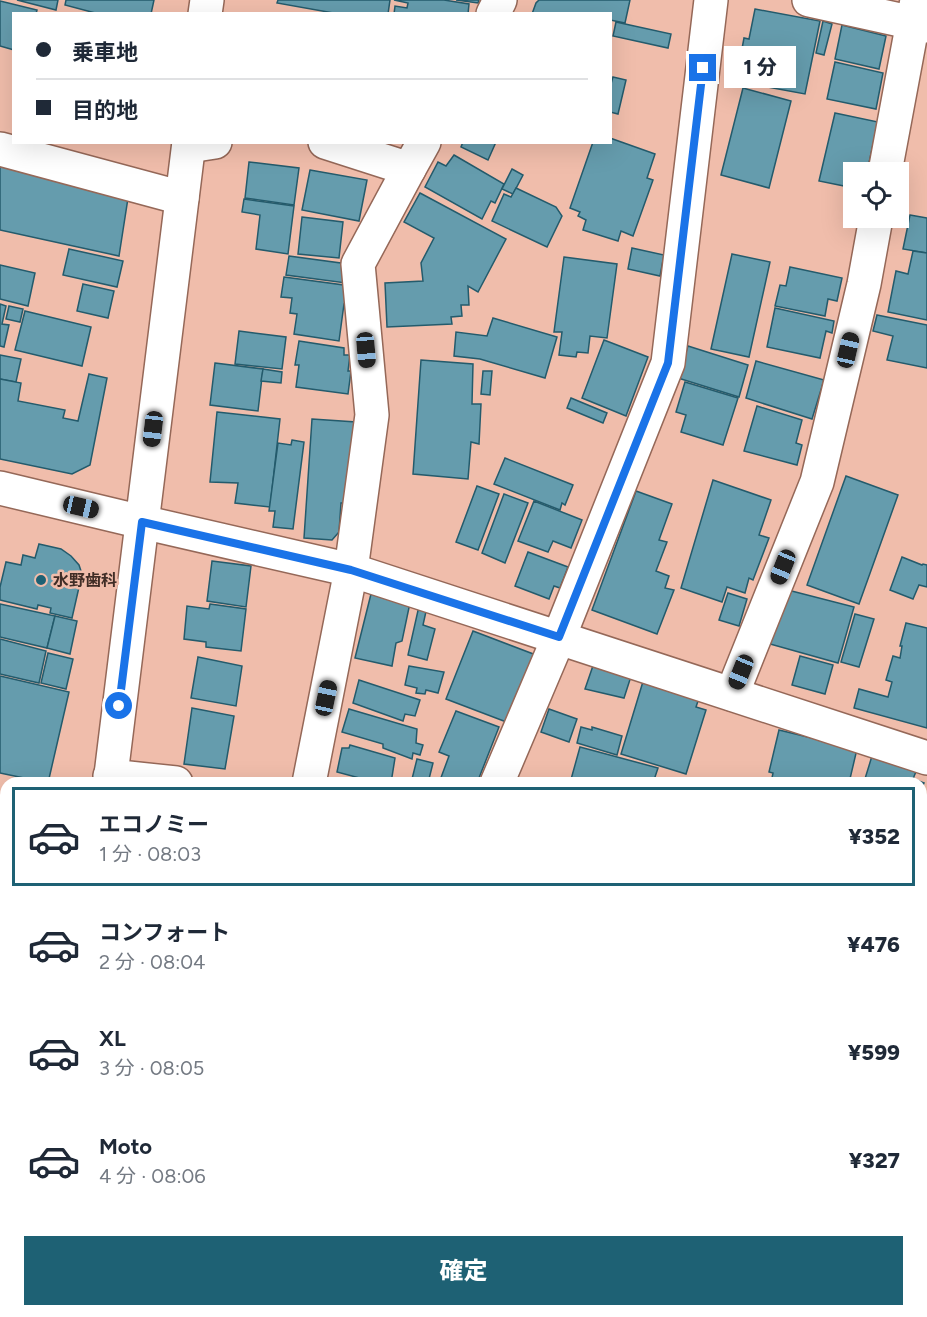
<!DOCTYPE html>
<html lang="ja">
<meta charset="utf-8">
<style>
:root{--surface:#fff;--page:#f2f2f3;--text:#1f2937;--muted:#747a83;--line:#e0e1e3;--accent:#1e6174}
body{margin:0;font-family:Figtree,"Noto Sans JP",sans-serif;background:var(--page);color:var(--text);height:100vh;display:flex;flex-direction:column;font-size:22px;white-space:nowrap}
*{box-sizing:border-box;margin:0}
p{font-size:20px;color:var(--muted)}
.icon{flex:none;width:33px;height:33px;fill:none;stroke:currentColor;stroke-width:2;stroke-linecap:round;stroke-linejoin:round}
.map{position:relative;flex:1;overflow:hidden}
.panel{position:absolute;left:0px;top:777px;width:927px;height:540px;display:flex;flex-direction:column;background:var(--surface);border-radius:18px 18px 0 0;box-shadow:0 6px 24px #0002}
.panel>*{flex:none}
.hud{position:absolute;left:12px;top:12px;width:600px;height:132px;border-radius:0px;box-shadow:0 6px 24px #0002;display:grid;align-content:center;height:132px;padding:0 24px;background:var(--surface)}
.controls{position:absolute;left:843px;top:162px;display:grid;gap:12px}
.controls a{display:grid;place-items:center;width:66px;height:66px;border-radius:0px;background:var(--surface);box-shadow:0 6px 24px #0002;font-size:30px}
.end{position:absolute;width:27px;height:27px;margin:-14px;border:8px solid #1a73e8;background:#fff;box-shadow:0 0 0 3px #fff}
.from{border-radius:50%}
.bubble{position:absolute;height:42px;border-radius:0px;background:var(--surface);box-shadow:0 6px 24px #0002;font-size:20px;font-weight:800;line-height:42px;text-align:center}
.car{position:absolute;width:18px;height:36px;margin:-18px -9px;border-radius:8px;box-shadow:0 0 4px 2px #0007;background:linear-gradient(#222 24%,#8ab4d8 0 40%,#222 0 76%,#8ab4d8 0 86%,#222 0)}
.hud b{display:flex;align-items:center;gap:21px;height:57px;font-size:22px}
.hud b+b{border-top:2px solid var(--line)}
.hud i{width:15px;height:15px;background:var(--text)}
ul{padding:10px 0 0;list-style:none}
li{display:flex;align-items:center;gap:18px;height:99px;margin:0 12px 9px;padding:0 12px;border:3px solid transparent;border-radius:0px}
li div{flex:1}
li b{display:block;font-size:22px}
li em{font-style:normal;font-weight:800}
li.active{border-color:var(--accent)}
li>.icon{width:54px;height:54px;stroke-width:1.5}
.cta{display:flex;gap:12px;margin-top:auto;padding:12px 24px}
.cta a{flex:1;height:69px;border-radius:0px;background:var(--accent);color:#fff;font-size:24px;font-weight:800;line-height:69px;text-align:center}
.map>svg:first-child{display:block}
</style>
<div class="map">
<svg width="927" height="1317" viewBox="0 0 927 1317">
<rect width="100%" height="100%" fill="#f0bdab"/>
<!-- building -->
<g fill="#659cad" stroke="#245b6c" stroke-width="1.5">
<path d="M17,0H58L56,10Z"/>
<path d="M66,0H154L151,14H99L65,5Z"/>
<path d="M278,0H390L388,14H339L277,3Z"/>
<path d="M394,0H444L469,4L468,14H394L395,6L407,8L408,3Z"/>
<path d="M456,0H479L478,3Z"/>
<path d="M539,0H630L625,23L610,20V14H532L536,3Z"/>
<path d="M0,1L37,10L36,14H14V50L0,46Z"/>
<path d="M755,9L820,21L805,94L736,81L744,38L749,39Z"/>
<path d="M823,21L832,24L824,55L816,53Z"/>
<path d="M616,22L671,34L668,48L613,36Z"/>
<path d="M842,25L886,36L879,69L835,59Z"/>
<path d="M835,62L883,73L876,109L827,99Z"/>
<path d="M613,77L626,80L618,114L610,112V87Z"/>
<path d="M743,88L791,101L769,188L721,175Z"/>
<path d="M835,113L878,122L867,172H854V188L819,181Z"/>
<path d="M610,138L655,154L647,178L653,180L633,236L621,231L618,241L583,230L586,220L578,216L580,212L570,208L593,142H610Z"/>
<path d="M463,142H496L488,160L461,147Z"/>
<path d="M454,155L504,184L495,203L491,201L482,219L425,187L438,162L446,166Z"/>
<path d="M249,162L299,168L294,205L245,198Z"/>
<path d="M0,163L128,198L119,256L0,230Z"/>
<path d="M512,169L523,175L513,194L502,189Z"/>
<path d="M310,170L367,180L359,221L302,210Z"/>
<path d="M516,188L556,207L562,216L547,247L492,221L504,194L511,197Z"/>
<path d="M420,193L506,239L478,292L468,286L469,305H461L462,316L451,317L452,324L387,327L385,283L423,281L421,263L434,238L404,222Z"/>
<path d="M244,199L294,206L288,254L256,249L260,215L242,212Z"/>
<path d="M910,215L927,218V253L903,249Z"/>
<path d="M302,217L343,222L339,258L298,254Z"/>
<path d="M632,248L664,255L660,276L628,269Z"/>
<path d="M69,249L123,261L117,287L63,275Z"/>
<path d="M913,251L927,253V320L888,312L896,271L908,274Z"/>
<path d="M732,254L770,262L749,357L711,349Z"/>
<path d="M289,256L348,264L346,283L286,275Z"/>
<path d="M564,257L617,264L607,338L590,336L588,353L577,352L576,357L559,355L562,332H554Z"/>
<path d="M0,265L35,273L28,306L0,299Z"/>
<path d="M790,267L842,278L837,301L828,299L825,316L775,306L780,285L786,286Z"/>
<path d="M284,277L351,286L348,304H344L339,341L294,334L297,314L290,313L292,298L281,297Z"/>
<path d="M83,284L114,291L108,318L77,311Z"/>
<path d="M0,304L6,306L2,324L9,325L4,347L0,346Z"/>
<path d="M9,306L23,309L20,322L6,319Z"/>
<path d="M775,308L834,321L832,333L826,331L820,358L767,347Z"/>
<path d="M25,311L91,327L82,366L15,350Z"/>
<path d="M877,315L927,325V368L887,360L893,336L873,331Z"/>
<path d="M493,318L557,337L545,378L480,359L454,356L456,332L487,336Z"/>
<path d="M239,331L286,337L282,369L235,364Z"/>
<path d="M604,340L648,357L626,416L582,398Z"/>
<path d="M299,341L344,348V355H350L348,371H351L348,394L296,387L299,365H295Z"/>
<path d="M688,346L748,365L739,397L678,378Z"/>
<path d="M0,355L21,359L16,382L0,379Z"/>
<path d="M421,360L473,364L472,404H481L479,444L471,442L468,479L413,474Z"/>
<path d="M756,361L824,380L812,419L746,398Z"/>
<path d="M215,363L263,369L258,411L210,405Z"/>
<path d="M263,369L282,372L281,383L261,381Z"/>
<path d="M483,371H492L490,395L481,394Z"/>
<path d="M89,374L107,378L90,465L72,474L0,459V379L21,383L18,401L65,410L63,418L78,421Z"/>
<path d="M685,382L738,398L723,445L681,432L686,415L676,412Z"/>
<path d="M571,398L607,413L603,423L567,408Z"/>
<path d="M757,406L802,420L796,443L802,445L797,465L744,451Z"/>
<path d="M217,412L280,419L270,507L235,503L238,483L210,482Z"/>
<path d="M312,419L356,422L347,503H341L339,532L332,540L304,538Z"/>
<path d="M292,440L304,442L293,529L273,527L275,511H269L278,443L291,445Z"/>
<path d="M505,458L573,485L565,505L562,503L560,510L494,484Z"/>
<path d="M846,476L898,495L859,604L807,585Z"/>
<path d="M713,480L771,500L759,535L769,538L753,580L749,578L745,593L727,587L722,602L681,588Z"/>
<path d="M477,486L499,494L478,550L456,542Z"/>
<path d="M636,491L672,504L659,540L667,542L656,571L669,576L665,588L674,590L657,634L592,610Z"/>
<path d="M504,494L528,503L505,563L482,553Z"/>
<path d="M534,501L582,520L571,548L553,541L548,552L518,541Z"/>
<path d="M39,544L61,549L71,556L79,565L82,574L72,618L50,613L51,608L38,605L37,609L0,600V587L6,562L21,565L23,555L35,558Z"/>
<path d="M528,552L568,567L560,588L554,586L549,599L515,586Z"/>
<path d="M902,557L922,565L923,564L927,565V587L919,585L913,599L890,590Z"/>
<path d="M212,561L251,566L246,607L207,601Z"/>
<path d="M780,588L854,607L838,663L763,642Z"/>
<path d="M372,590L411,598L402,641L396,643L392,666L355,658Z"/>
<path d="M728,593L747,599L739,626L719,620Z"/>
<path d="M0,604L55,616L47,648L0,637Z"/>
<path d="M210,604L246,609L241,651L206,647V642L184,639L187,606L209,609Z"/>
<path d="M419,606L427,607L423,625L435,629L427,660L408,655Z"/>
<path d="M855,614L874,619L859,667L841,662Z"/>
<path d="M55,616L77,621L70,654L47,648Z"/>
<path d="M906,623L927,628V728L854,708L859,689L888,697L892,682L886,680L893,656L900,658L902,646H900Z"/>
<path d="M473,631L536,655L509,723L446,699Z"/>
<path d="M0,639L46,651L39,683L0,674Z"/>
<path d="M48,653L73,659L66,689L41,683Z"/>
<path d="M800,656L833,665L825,694L792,685Z"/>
<path d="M198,657L242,666L236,706L191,698Z"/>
<path d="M596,657L634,667L624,698L585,689Z"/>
<path d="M409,666L444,672L438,693L426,690L425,694L416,693L417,688L405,685Z"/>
<path d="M645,675L701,692L696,707L706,710L686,774L621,754Z"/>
<path d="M0,676L69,692L48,783L0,773Z"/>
<path d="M359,680L420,700L415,716L405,714L403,721L353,703Z"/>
<path d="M192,708L234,716L225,769L184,764Z"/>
<path d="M349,709L417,729L416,743L423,745L420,755L413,753L412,759L383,748V744L342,732Z"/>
<path d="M549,709L577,719L569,742L541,732Z"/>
<path d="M456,711L499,727L477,783H439L449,756L439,752Z"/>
<path d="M581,727L592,730V727L622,736L617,755L577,743Z"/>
<path d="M779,730L857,749L849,783H771L773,773L769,772Z"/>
<path d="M350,745L395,758L391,783H378L337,772L342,748H349Z"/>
<path d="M580,747L658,768L653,783H570Z"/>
<path d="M872,756L917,769L913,779L924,783L921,790V783L864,782Z"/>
<path d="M417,759L433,763L428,783H411Z"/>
<path d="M927,932V952L923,951Z"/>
<path d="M927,969V1018L921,1017V993Z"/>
<path d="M921,1022L927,1023V1057L921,1056Z"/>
<path d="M0,1055L6,1057V1087L0,1086Z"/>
<path d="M921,1062L927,1064V1096L921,1094Z"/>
<path d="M921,1097L927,1099L921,1121Z"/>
<path d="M921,1124L927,1126V1133L921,1153Z"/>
<rect x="0" y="1132" width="6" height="61"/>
<path d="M921,1171L927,1173V1203L921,1201Z"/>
<path d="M921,1202L927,1204V1237L921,1235Z"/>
<path d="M921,1277L927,1279V1317H898L900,1311H921Z"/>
<path d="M245,1311H285L284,1317Z"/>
<path d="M344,1311H385L383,1317H342Z"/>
<path d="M429,1311H481L488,1313L487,1317H427Z"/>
<path d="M561,1311H598L601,1312L599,1317H558Z"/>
<path d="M664,1311H670L692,1317H662Z"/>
<path d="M784,1311H798L817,1315L816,1317H782Z"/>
</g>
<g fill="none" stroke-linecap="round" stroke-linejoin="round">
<!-- street casing -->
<g stroke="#956858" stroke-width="36">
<g id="street">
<path d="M809,0L927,26"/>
<path d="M493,14L500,0"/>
<path d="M325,142L409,169L424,142"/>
<path d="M189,146L215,142"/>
<path d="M0,149L182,198"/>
<path d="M885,172L917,0"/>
<path d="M142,522L351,570L927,758"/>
<path d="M732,694L817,482L864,284L876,218"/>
<path d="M110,776L176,783"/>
<path d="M309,783L351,570L372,415L358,264L409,169"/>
<path d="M497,783L559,637L668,363L711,0"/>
<path d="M921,868L927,849"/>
<path d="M0,1022L6,1024"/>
<path d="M921,1257L927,1259"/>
<path d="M311,1317L312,1311"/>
<path d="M544,1317L547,1311"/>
<path d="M757,1317L759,1311"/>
</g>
</g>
<!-- secondary casing -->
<g stroke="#956858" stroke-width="36">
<g id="secondary">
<path d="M205,14L207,0"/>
<path d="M0,488L142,522"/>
<path d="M110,783L189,142"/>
<path d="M44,1317V1311"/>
</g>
</g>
<!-- street -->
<use href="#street" stroke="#fff" stroke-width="33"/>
<!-- secondary -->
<use href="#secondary" stroke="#fff" stroke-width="33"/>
</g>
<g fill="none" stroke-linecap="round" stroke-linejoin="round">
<!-- route -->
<path stroke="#1a73e8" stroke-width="8" d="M119,706L142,522L351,570L559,637L668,363L703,68"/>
</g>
<!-- markers -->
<circle fill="#1e6174" stroke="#f0bdab" stroke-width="2" cx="41" cy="580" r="6"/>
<g text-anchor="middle" stroke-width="5" stroke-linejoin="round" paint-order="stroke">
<!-- poi labels -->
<g font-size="16" font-weight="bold" fill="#402d26" stroke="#f0bdab" text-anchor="start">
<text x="53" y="586">水野歯科</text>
</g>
</g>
</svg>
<div class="controls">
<a><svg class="icon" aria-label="locate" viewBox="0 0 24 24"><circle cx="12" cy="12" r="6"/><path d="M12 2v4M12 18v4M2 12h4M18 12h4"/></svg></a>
</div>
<i class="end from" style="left:119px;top:706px"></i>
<i class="end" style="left:703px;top:68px"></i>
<div class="bubble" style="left:724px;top:46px;width:72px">1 分</div>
<i class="car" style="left:366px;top:350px;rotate:175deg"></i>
<i class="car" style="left:848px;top:350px;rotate:13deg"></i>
<i class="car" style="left:153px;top:429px;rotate:187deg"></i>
<i class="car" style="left:81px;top:507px;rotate:103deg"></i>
<i class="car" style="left:783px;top:567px;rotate:202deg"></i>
<i class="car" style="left:741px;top:672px;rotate:202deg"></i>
<i class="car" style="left:326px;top:698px;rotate:12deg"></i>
<div class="hud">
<b><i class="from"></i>乗車地</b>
<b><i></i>目的地</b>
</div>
<section class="panel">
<ul>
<li class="active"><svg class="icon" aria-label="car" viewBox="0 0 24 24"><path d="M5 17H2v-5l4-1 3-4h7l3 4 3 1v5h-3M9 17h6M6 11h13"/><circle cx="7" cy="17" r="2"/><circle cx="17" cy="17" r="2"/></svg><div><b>エコノミー</b><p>1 分 · 08:03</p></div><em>¥352</em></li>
<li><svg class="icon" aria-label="car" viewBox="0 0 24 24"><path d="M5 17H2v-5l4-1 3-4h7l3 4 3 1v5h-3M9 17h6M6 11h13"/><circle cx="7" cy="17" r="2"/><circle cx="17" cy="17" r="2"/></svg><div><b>コンフォート</b><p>2 分 · 08:04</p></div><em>¥476</em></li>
<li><svg class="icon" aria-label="car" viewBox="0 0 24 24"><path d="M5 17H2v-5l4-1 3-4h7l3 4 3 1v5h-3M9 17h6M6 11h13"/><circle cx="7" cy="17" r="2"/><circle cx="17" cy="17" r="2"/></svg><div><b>XL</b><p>3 分 · 08:05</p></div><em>¥599</em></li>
<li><svg class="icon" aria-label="car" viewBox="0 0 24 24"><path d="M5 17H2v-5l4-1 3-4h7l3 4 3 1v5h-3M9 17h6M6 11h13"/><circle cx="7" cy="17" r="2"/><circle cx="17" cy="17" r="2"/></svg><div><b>Moto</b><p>4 分 · 08:06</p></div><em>¥327</em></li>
</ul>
<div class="cta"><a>確定</a></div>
</section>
</div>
